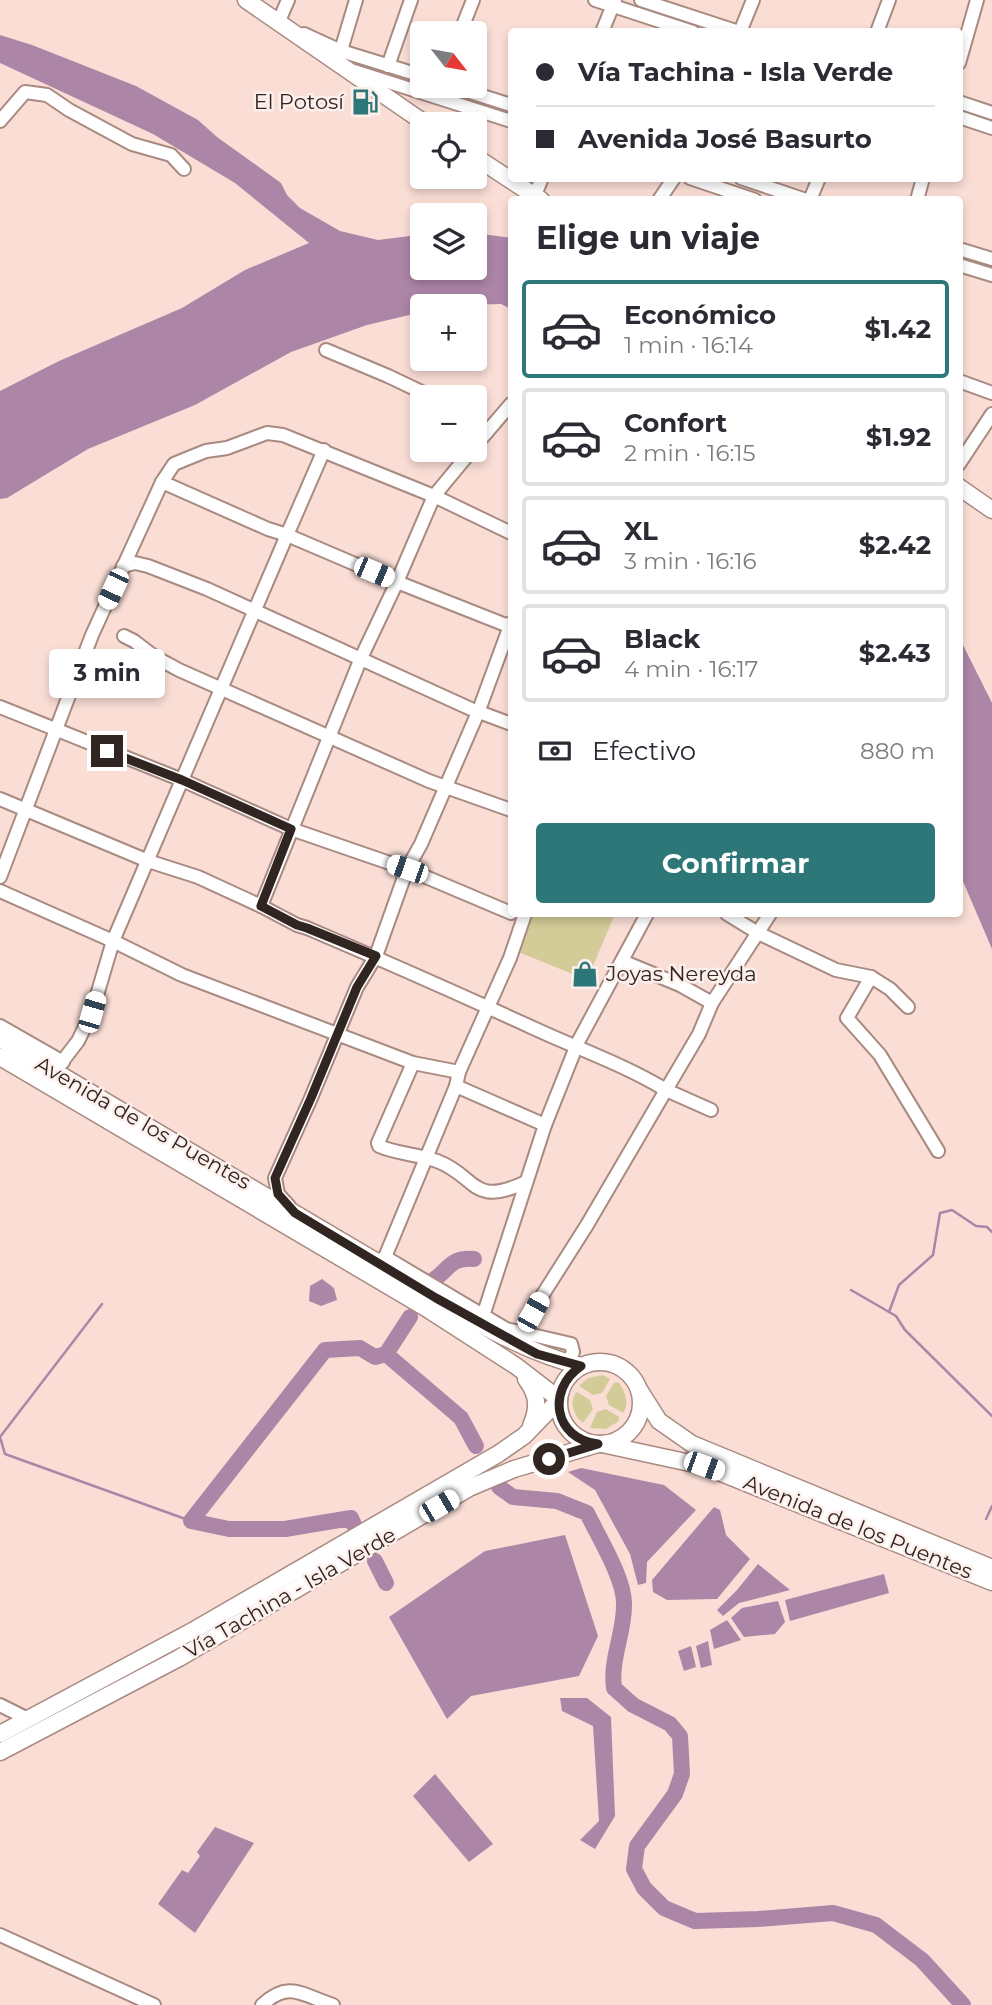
<!DOCTYPE html>
<html lang="es">
<meta charset="utf-8">
<style>
:root{--surface:#fff;--page:#f7f7f7;--text:#2b2b33;--muted:#7c7c81;--line:#e1e1e2;--accent:#2e7779}
body{margin:0;font-family:Montserrat,sans-serif;background:var(--page);color:var(--text);height:100vh;display:flex;flex-direction:column;font-size:26px;white-space:nowrap}
*{box-sizing:border-box;margin:0}
p{font-size:23px;color:var(--muted)}
.icon{flex:none;width:38px;height:38px;fill:none;stroke:currentColor;stroke-width:2;stroke-linecap:round;stroke-linejoin:round}
.map{position:relative;flex:1;overflow:hidden}
.drawer{position:absolute;left:508px;top:196px;width:455px;height:721px;display:flex;flex-direction:column;background:var(--surface);border-radius:7px;box-shadow:0 4px 10px #0003}
.drawer>*{flex:none}
.guide{position:absolute;left:508px;top:28px;width:455px;height:154px;border-radius:7px;box-shadow:0 4px 10px #0003;display:grid;align-content:center;height:154px;padding:0 28px;background:var(--surface)}
.needle{width:46px;rotate:121deg}
.controls{position:absolute;left:410px;top:21px;display:grid;gap:14px}
.controls a{display:grid;place-items:center;width:77px;height:77px;border-radius:7px;background:var(--surface);box-shadow:0 4px 10px #0003;font-size:35px}
.end{position:absolute;width:32px;height:32px;margin:-16px;border:9px solid #312521;background:#fff;box-shadow:0 0 0 4px #fff}
.from{border-radius:50%}
.bubble{position:absolute;height:49px;border-radius:7px;background:var(--surface);box-shadow:0 4px 10px #0003;font-size:23px;font-weight:700;line-height:49px;text-align:center}
.car{position:absolute;width:21px;height:42px;margin:-21px -10px;border-radius:9px;box-shadow:0 0 5px 2px #0007;background:linear-gradient(#fff 24%,#345 0 40%,#fff 0 76%,#345 0 86%,#fff 0)}
.guide b{display:flex;align-items:center;gap:24px;height:66px;font-size:26px}
.guide b+b{border-top:2px solid var(--line)}
.guide i{width:18px;height:18px;background:var(--text)}
ul{padding:0;list-style:none}
li{display:flex;align-items:center;gap:21px;height:98px;margin:0 14px 10px;padding:0 14px;border:4px solid var(--line);border-radius:7px}
li div{flex:1}
li b{display:block;font-size:26px}
li em{font-style:normal;font-weight:700}
li.current{border-color:var(--accent)}
li>.icon{width:63px;height:63px;stroke-width:1.5}
h2{padding:0 28px;font-size:32px;line-height:84px}
.pay{display:flex;align-items:center;gap:18px;height:77px;padding:0 28px;font-size:26px}
.pay p{margin-inline-start:auto}
.primary-button{display:flex;gap:14px;margin-top:auto;padding:14px 28px}
.primary-button a{flex:1;height:80px;border-radius:7px;background:var(--accent);color:#fff;font-size:28px;font-weight:700;line-height:80px;text-align:center}
.map>svg:first-child{display:block}
</style>
<div class="map">
<svg width="992" height="2005" viewBox="0 0 992 2005">
<rect width="100%" height="100%" fill="#faded6"/>
<!-- green -->
<g fill="#d3cc99">
<path d="M532,914H615L587,980L516,951Z"/>
<path d="M603,1375L610,1379L602,1393L593,1395L579,1386L588,1378Z"/>
<path d="M618,1382C625,1391 630,1403 623,1413L609,1405L606,1396L614,1383Z"/>
<path d="M577,1392L590,1400L593,1409L583,1423C574,1417 568,1401 577,1392Z"/>
<path d="M606,1409L619,1417V1421L606,1429L590,1428L597,1412Z"/>
</g>
<!-- water -->
<g fill="#ad85a7">
<path d="M0,35L32,45L136,86L198,120L217,137L281,183L287,195L300,208L340,231L378,240L410,236L422,231V268H474V233L511,238V309L501,304L422,306V312L367,325L291,352L195,405L88,449L7,498L0,499V391L59,361L182,308L245,270L309,243L235,183L153,134L0,63Z"/>
<path d="M959,637L992,703V949L959,872Z"/>
<path d="M322,1279L334,1288L337,1300L321,1306L309,1301L310,1286Z"/>
<path d="M581,1468L664,1485L696,1510L647,1562L646,1583L638,1585L630,1554L595,1490L568,1472Z"/>
<path d="M714,1507L720,1510L726,1535L750,1559L717,1599L667,1600L653,1592L652,1580Z"/>
<path d="M565,1535L598,1636L579,1676L471,1696L447,1719L389,1617L485,1551Z"/>
<path d="M758,1564L790,1590L739,1603L723,1616L717,1610L737,1590Z"/>
<path d="M884,1574L889,1593L790,1621L785,1600Z"/>
<path d="M778,1601L785,1622L775,1634L744,1637L731,1618L742,1608Z"/>
<path d="M727,1620L741,1640L714,1649L710,1630Z"/>
<path d="M708,1641L712,1665L701,1668L696,1646Z"/>
<path d="M691,1646L696,1667L684,1671L678,1651Z"/>
<path d="M560,1698H587L611,1717L615,1816L595,1849L580,1840L599,1821L593,1726L562,1711Z"/>
<path d="M435,1774L493,1844L469,1862L413,1796Z"/>
<path d="M215,1827L254,1843L195,1933L158,1904L182,1870L188,1873L200,1856L197,1852Z"/>
</g>
<g fill="none" stroke-linecap="round" stroke-linejoin="round">
<!-- stream -->
<g stroke="#ad85a7" stroke-width="2.5">
<path d="M851,1290L896,1316L905,1330L992,1416"/>
<path d="M102,1304L0,1437L5,1454L191,1521"/>
<path d="M889,1312L899,1285L933,1255L940,1213L952,1210L976,1226L987,1227L992,1232"/>
<path d="M986,1519L992,1506"/>
</g>
<!-- river -->
<g stroke="#ad85a7" stroke-width="16">
<path d="M432,1281C450,1269 450,1257 474,1259"/>
<path d="M386,1354L461,1418L476,1446"/>
<path d="M499,1487L513,1497L557,1501L587,1513C598,1536 624,1578 624,1603C625,1632 610,1658 614,1688L633,1705L670,1724L680,1736L682,1774L675,1794L637,1846L634,1869L644,1888L664,1908L695,1921L758,1919L833,1913L876,1925L922,1960L963,2005"/>
<path d="M354,1525L351,1518L285,1529H229L191,1521L325,1350L360,1348L375,1357L386,1354L410,1317"/>
<path d="M375,1561L386,1583"/>
</g>
<!-- minor casing -->
<g stroke="#a98a81" stroke-width="16">
<g id="minor">
<path d="M595,0L693,32"/>
<path d="M641,0L739,32"/>
<path d="M284,25L278,23L288,0"/>
<path d="M602,32L615,0"/>
<path d="M740,32L753,0"/>
<path d="M877,32L889,0"/>
<path d="M460,33L473,0"/>
<path d="M304,34L341,51L422,76"/>
<path d="M339,57L356,0"/>
<path d="M959,63L977,0"/>
<path d="M388,66L411,0"/>
<path d="M354,71L511,121"/>
<path d="M451,86L511,105"/>
<path d="M959,102L992,113"/>
<path d="M959,117L992,128"/>
<path d="M0,121L25,92L47,95L69,110L132,144L171,155L184,169"/>
<path d="M690,178L755,200"/>
<path d="M741,178L806,200"/>
<path d="M535,195L542,178"/>
<path d="M659,200L674,178"/>
<path d="M810,200L819,178"/>
<path d="M917,200L923,178"/>
<path d="M959,249L992,259"/>
<path d="M959,265L992,275"/>
<path d="M326,350L388,376L432,397"/>
<path d="M959,381L992,393"/>
<path d="M474,423L487,432"/>
<path d="M474,447L511,404"/>
<path d="M959,464L992,414"/>
<path d="M162,482L268,529L287,535L324,450"/>
<path d="M123,566L135,563L148,566L207,589L471,709L511,724"/>
<path d="M124,636L134,641L155,657L179,670L429,781L511,810"/>
<path d="M0,707L182,780L291,829L407,869L511,913"/>
<path d="M0,799L148,861L198,877L261,906L297,925L307,928C382,960 457,993 531,1027C576,1048 623,1064 666,1090L587,1225L540,1299L523,1335"/>
<path d="M0,877L92,635L162,482L174,464L191,457L206,451L227,448L267,433L283,435L434,496L511,533"/>
<path d="M0,891L113,941L182,975L413,1063L459,1072"/>
<path d="M261,906L361,658L397,582L511,627"/>
<path d="M727,914L758,933L836,970L871,977L890,989L908,1007"/>
<path d="M622,961L680,985L712,1003"/>
<path d="M871,977L847,1018L880,1055L938,1151"/>
<path d="M0,1026L63,1062"/>
<path d="M413,1063L378,1143L379,1146C397,1154 418,1154 437,1161C477,1176 471,1207 524,1183"/>
<path d="M55,1071L78,1041L92,1012L113,941L287,535L397,582L434,496L472,450"/>
<path d="M456,1086L545,1125L483,1316"/>
<path d="M711,1110L666,1090L699,1034L712,1003L770,914"/>
<path d="M545,1125L578,1042L647,914"/>
<path d="M289,1206L278,1194L275,1178L311,1098L357,987L376,956L407,869L421,844L479,710L511,623"/>
<path d="M385,1257L506,1329L571,1344L573,1352L568,1363"/>
<path d="M378,1262L385,1257L456,1086L459,1072L510,958L525,914"/>
<path d="M0,1705L28,1719"/>
<path d="M0,1935L154,2005"/>
<path d="M262,2005C289,1980 302,1995 333,2005"/>
</g>
</g>
<!-- major casing -->
<g stroke="#a98a81" stroke-width="19">
<g id="major">
<path d="M246,0L426,124"/>
<path d="M474,156L541,200"/>
<path d="M959,487L992,510"/>
<path d="M0,1039C122,1111 244,1183 365,1255C434,1295 503,1347 581,1366"/>
<path d="M0,1057L426,1308L516,1366L559,1399"/>
<circle cx="600" cy="1403" r="41"/>
<path d="M526,1379C538,1395 539,1407 531,1426"/>
<path d="M640,1391L659,1421L692,1444L992,1568"/>
<path d="M602,1444L704,1466L992,1582"/>
<path d="M0,1734L196,1629L498,1454L524,1436L559,1400"/>
<path d="M0,1752L179,1658L469,1488L514,1469L598,1444"/>
</g>
</g>
<!-- minor -->
<use href="#minor" stroke="#fff" stroke-width="12"/>
<!-- major -->
<use href="#major" stroke="#fff" stroke-width="16"/>
</g>
<g fill="none" stroke-linecap="round" stroke-linejoin="round">
<!-- route -->
<path stroke="#312521" stroke-width="9" d="M107,751L182,780L291,829L261,906L297,925L307,928L376,956L357,987L311,1098L275,1178L278,1194L295,1213L436,1298L526,1348L537,1354L581,1366C546,1390 554,1439 598,1444L549,1459"/>
</g>
<!-- icons -->
<defs>
<g id="fuel-bare" transform="scale(2.1)"><path d="M-5.5-6h7V0h2V4h1.3V-2.5L3-4.5l.8-.8L6-3V5H2.5V1h-1V6h-7ZM-4.2-4.7v3.2H.2V-4.7Z" fill="#2e7779" stroke="#fdefeb" stroke-width="2.5" paint-order="stroke"/></g>
<g id="shop-bare" transform="scale(2.1)"><path d="M-5-2.5h2.3a2.7 3.5 0 0 1 5.4 0H5L5.5 6h-11ZM-1.5-2.5h3a1.5 2.3 0 0 0-3 0Z" fill="#2e7779" stroke="#fdefeb" stroke-width="2.5" paint-order="stroke"/></g>
</defs>
<g fill-rule="evenodd">
<use href="#fuel-bare" x="365" y="102"/>
<use href="#shop-bare" x="585" y="974"/>
</g>
<g text-anchor="middle" stroke-width="5" stroke-linejoin="round" paint-order="stroke">
<!-- poi labels -->
<g font-size="21" fill="#312521" stroke="#fdefeb" text-anchor="end">
<text x="344" y="109">El Potosí</text>
<text x="606" y="981" text-anchor="start">Joyas Nereyda</text>
</g>
<!-- street labels -->
<g font-size="21" fill="#312521" stroke="#fdefeb">
<text transform="translate(143 1123) rotate(30)" y="7">Avenida de los Puentes</text>
<text transform="translate(858 1527) rotate(22)" y="7">Avenida de los Puentes</text>
<text transform="translate(290 1593) rotate(-30)" y="7">Vía Tachina - Isla Verde</text>
</g>
</g>
</svg>
<div class="controls">
<a><svg class="needle" viewBox="-14 -14 28 28"><path d="M0-13l5 13h-10z" fill="#e53935"/><path d="M0 13l5-13h-10z" fill="#7c7c81"/></svg></a>
<a><svg class="icon" aria-label="locate" viewBox="0 0 24 24"><circle cx="12" cy="12" r="6"/><path d="M12 2v4M12 18v4M2 12h4M18 12h4"/></svg></a>
<a><svg class="icon" aria-label="layers" viewBox="0 0 24 24"><path d="M12 4l9 5-9 5-9-5zM3 14l9 5 9-5"/></svg></a>
<a>+</a>
<a>−</a>
</div>
<i class="end from" style="left:549px;top:1459px"></i>
<i class="end" style="left:107px;top:751px"></i>
<div class="bubble" style="left:49px;top:649px;width:116px">3 min</div>
<i class="car" style="left:374px;top:572px;rotate:113deg"></i>
<i class="car" style="left:113px;top:589px;rotate:205deg"></i>
<i class="car" style="left:407px;top:869px;rotate:289deg"></i>
<i class="car" style="left:92px;top:1012px;rotate:16deg"></i>
<i class="car" style="left:533px;top:1312px;rotate:29deg"></i>
<i class="car" style="left:704px;top:1466px;rotate:110deg"></i>
<i class="car" style="left:439px;top:1506px;rotate:60deg"></i>
<div class="guide">
<b><i class="from"></i>Vía Tachina - Isla Verde</b>
<b><i></i>Avenida José Basurto</b>
</div>
<section class="drawer">
<h2>Elige un viaje</h2>
<ul>
<li class="current"><svg class="icon" aria-label="car" viewBox="0 0 24 24"><path d="M5 17H2v-5l4-1 3-4h7l3 4 3 1v5h-3M9 17h6M6 11h13"/><circle cx="7" cy="17" r="2"/><circle cx="17" cy="17" r="2"/></svg><div><b>Económico</b><p>1 min · 16:14</p></div><em>$1.42</em></li>
<li><svg class="icon" aria-label="car" viewBox="0 0 24 24"><path d="M5 17H2v-5l4-1 3-4h7l3 4 3 1v5h-3M9 17h6M6 11h13"/><circle cx="7" cy="17" r="2"/><circle cx="17" cy="17" r="2"/></svg><div><b>Confort</b><p>2 min · 16:15</p></div><em>$1.92</em></li>
<li><svg class="icon" aria-label="car" viewBox="0 0 24 24"><path d="M5 17H2v-5l4-1 3-4h7l3 4 3 1v5h-3M9 17h6M6 11h13"/><circle cx="7" cy="17" r="2"/><circle cx="17" cy="17" r="2"/></svg><div><b>XL</b><p>3 min · 16:16</p></div><em>$2.42</em></li>
<li><svg class="icon" aria-label="car" viewBox="0 0 24 24"><path d="M5 17H2v-5l4-1 3-4h7l3 4 3 1v5h-3M9 17h6M6 11h13"/><circle cx="7" cy="17" r="2"/><circle cx="17" cy="17" r="2"/></svg><div><b>Black</b><p>4 min · 16:17</p></div><em>$2.43</em></li>
</ul>
<div class="pay"><svg class="icon" aria-label="cash" viewBox="0 0 24 24"><path d="M3 7h18v10H3z"/><circle cx="12" cy="12" r="2"/></svg>Efectivo<p>880 m</p></div>
<div class="primary-button"><a>Confirmar</a></div>
</section>
</div>
